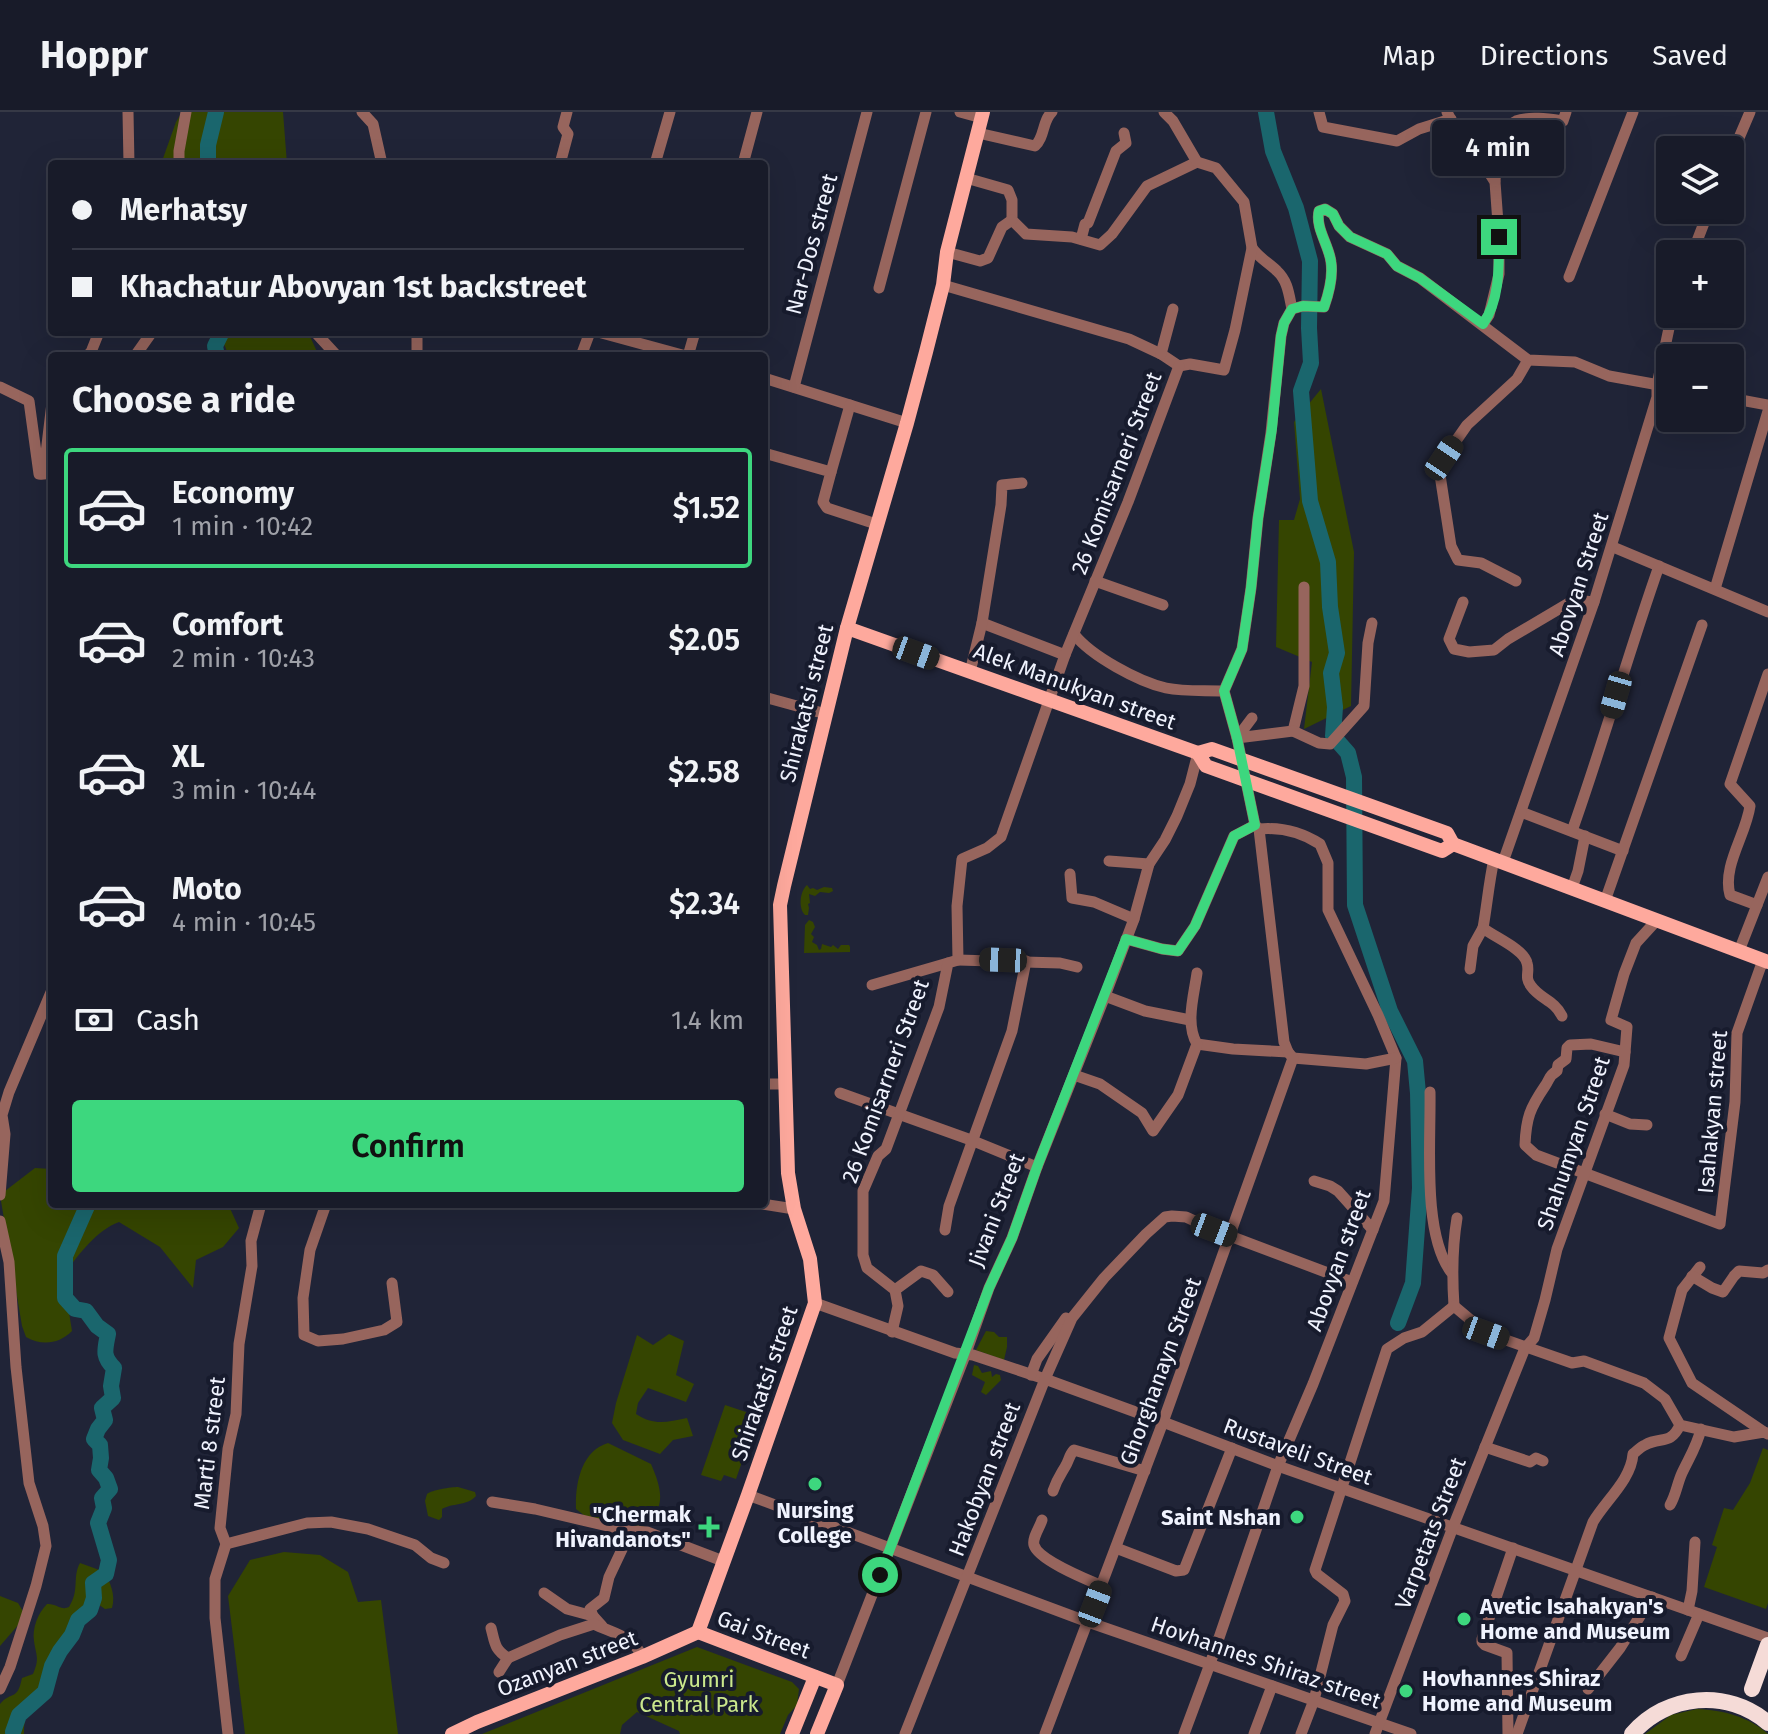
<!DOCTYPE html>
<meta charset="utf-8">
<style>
:root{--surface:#181b29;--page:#212431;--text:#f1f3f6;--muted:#9fa1a8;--line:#363946;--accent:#3dd77e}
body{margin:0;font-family:"Fira Sans",sans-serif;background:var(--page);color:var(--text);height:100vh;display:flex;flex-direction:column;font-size:30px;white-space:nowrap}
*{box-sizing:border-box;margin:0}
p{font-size:26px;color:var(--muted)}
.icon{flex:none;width:44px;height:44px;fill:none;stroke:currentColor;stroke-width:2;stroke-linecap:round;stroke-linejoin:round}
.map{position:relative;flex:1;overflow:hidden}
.side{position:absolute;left:48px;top:240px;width:720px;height:856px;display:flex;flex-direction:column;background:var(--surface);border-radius:8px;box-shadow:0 8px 32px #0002,0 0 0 2px var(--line)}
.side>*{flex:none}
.banner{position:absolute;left:48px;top:48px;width:720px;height:176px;border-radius:8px;box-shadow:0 8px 32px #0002,0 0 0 2px var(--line);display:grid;align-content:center;height:176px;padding:0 24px;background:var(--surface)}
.fabs{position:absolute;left:1656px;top:24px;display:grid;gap:16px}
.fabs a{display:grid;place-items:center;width:88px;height:88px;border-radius:8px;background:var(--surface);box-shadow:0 8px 32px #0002,0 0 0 2px var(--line);font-size:40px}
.end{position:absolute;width:36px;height:36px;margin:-18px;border:10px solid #3dd77e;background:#111;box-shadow:0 0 0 4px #111}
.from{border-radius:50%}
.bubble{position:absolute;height:56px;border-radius:8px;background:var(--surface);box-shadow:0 8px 32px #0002,0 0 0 2px var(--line);font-size:26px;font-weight:600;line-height:56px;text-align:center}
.car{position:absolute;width:24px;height:48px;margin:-24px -12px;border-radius:10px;box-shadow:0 0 6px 2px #0007;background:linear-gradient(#222 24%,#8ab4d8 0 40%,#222 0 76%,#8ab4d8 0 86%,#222 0)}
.banner b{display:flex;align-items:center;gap:28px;height:76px;font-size:30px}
.banner b+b{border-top:2px solid var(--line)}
.banner i{width:20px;height:20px;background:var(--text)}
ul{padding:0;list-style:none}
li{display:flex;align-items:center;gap:24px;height:120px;margin:0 16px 12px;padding:0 8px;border:4px solid transparent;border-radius:8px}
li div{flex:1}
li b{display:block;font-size:30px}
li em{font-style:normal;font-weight:600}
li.on{border-color:var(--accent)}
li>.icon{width:72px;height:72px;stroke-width:1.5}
h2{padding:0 24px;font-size:36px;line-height:96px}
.pay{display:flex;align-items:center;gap:20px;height:88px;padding:0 24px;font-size:30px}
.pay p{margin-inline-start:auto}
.primary-button{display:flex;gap:16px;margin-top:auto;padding:16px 24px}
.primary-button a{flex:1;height:92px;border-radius:8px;background:var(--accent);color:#111;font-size:32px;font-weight:600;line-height:92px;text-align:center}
header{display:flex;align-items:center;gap:48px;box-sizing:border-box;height:112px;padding:0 40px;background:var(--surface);border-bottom:2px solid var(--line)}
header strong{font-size:38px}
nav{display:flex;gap:44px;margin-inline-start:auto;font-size:28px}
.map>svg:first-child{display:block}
</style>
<header>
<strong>Hoppr</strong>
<nav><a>Map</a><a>Directions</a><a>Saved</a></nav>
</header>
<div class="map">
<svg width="1768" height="1622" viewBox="0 0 1768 1622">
<rect width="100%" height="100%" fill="#202437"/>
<!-- green -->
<g fill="#354501">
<path d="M182,0H283L287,52H161L176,10Z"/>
<path d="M174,220H308L319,244H228C223,215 198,221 174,220Z"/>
<path d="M1321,277L1354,440L1351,594L1304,617L1312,550L1276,535L1279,408H1294L1300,387L1294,310Z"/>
<path d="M807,773L810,777L813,776L817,778L824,775L832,776L833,779L829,781L820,780L815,784L809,782L810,791L808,792L809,796L808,803H805C798,796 800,779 807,773Z"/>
<path d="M809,808L813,810L815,815L811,822L814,825L812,830L817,833L819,838L821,837L822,832L831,835L833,833L838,837L841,833H849L850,835V840L804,841L805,813Z"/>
<path d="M35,1056L52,1057V1092H228L239,1116L223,1135L196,1148L193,1176L160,1135L119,1110C95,1119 79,1143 63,1163L72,1219C59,1232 42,1234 26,1225L22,1214L1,1089L5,1079Z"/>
<path d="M986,1219L994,1220L999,1225H1007V1235L1004,1248L976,1238Z"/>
<path d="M669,1222L684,1229L676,1263L694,1272L686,1290L648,1276L638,1291L636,1302C654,1314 667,1310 687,1306L693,1324L673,1328L660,1342L623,1328L612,1311L616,1291L637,1223L653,1233Z"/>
<path d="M974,1253L978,1254L982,1261L991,1259L992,1265L996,1262L1000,1263L1001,1268L986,1283L981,1280L985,1270L972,1263Z"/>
<path d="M725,1293L758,1304L736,1367L724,1363L721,1369L701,1363Z"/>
<path d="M608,1331L651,1352C664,1382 666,1399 638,1419L630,1412L594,1411L576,1397C575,1372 581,1339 608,1331Z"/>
<path d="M1763,1336L1768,1338V1491L1766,1497L1704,1475L1717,1435L1712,1433L1724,1396L1733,1398L1750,1371Z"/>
<path d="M458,1375L475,1380L476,1384C467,1394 452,1391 442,1397V1405L439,1408L428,1404L425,1389L427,1382C432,1378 451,1375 458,1375Z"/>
<path d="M284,1440L320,1443L348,1460L358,1490L381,1488L398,1622H245L228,1484L250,1448Z"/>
<path d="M80,1451L105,1460C110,1471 116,1483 112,1496L105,1497L95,1490C81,1499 64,1527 59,1542C56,1552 56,1565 50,1573C34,1594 24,1592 24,1622H0V1592C12,1578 17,1590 22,1566L33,1562C40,1546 36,1544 34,1529C32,1516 38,1501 47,1492C56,1491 61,1499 69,1495C80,1478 72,1465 80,1451Z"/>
<path d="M0,1484L18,1491L24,1501L19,1512L0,1534Z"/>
<path d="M697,1535L792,1570L799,1577L797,1593L788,1603L780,1622H680L679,1619L637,1600L622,1613L620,1622H482Z"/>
<path d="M1697,1597C1723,1598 1749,1605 1768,1622H1645L1671,1603Z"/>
</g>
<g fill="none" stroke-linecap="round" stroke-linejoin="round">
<!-- river -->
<g stroke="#1a666d" stroke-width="16">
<path d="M1266,0L1273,39L1296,96L1310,149L1309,216L1311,251L1301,279L1310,389L1328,450L1330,495L1337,541L1331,561L1335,595L1333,624L1348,641L1354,665L1355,793L1390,899L1415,949L1418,981L1420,1076L1413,1171L1398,1211"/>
<path d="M208,52V33L216,0"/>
<path d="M217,244L215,234L222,220"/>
<path d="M13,1620L19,1603L45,1580L52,1554L60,1539L72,1523L78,1508L90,1498L94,1486L93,1471L106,1462L109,1448L98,1411L104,1396L102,1386L110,1377L106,1366L99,1358L101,1346L100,1333L94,1327L98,1317L105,1308L102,1296L113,1286L111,1274L114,1256C102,1244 105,1238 108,1222L97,1214L86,1199L75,1197L65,1186V1144L88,1092"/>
</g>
<!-- minor -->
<g stroke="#97655d" stroke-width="11">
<path d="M128,0L129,52"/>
<path d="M362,0L373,12L382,52"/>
<path d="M960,0L982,6"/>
<path d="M1319,0L1323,15L1397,29L1419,17L1451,7"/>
<path d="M1447,0L1463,32L1485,54L1495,70L1499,125V162L1489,203L1483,212"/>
<path d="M978,21L1035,34C1045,25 1042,9 1052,0"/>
<path d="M1730,47L1750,0"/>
<path d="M179,52V39L186,0"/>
<path d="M560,52L568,22L563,15L567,0"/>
<path d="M655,52L670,0"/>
<path d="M743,52L757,0"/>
<path d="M1445,59L1463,32L1483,13L1509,14"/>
<path d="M966,66L1008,78L1012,88V108L1026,122L1072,125L1100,133L1112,122L1147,74L1197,50"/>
<path d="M1495,69C1496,53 1499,16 1516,9C1529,4 1549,7 1563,9L1566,0"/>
<path d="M1081,127L1085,112L1088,111L1116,39L1126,31L1124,21"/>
<path d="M1252,136C1259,146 1269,151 1277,159C1288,169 1289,183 1292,197"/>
<path d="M947,140L980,149L988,146L1002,115L1012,108"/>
<path d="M1692,142L1709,98"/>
<path d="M1569,165L1633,0"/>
<path d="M943,173L1129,227L1161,242L1179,254L1190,252L1224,258L1235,218L1252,136L1244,90L1216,56L1197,50L1173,9L1164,0"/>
<path d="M879,176L926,0"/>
<path d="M315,220L337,244"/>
<path d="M417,220V244"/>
<path d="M598,220L686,244"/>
<path d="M1161,242L1173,197"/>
<path d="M87,244L91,240L99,220"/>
<path d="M135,244L152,220"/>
<path d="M581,244L590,220"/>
<path d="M688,244L695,220"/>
<path d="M764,266L907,311"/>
<path d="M0,275L29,289L39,362C45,363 49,361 52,355"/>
<path d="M794,275L867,0"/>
<path d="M1730,286L1768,293"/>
<path d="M764,341L831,360L823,390L827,396L876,412"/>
<path d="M44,358L52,291"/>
<path d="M831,360L850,293"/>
<path d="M1613,435L1768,500"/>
<path d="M1095,469L1163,493"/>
<path d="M1516,469L1481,451L1458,448L1451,434L1440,363L1444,346L1467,313L1517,267L1528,248"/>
<path d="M1715,477L1768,299"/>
<path d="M1463,490L1449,527L1454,537L1469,540L1494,538L1508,527L1574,488L1594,490"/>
<path d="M982,511L1065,543"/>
<path d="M1074,522C1091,544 1139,570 1166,576C1185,580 1205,578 1224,579L1237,626L1255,713L1259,717C1281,715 1301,720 1320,732L1328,751V798L1378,903L1396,946L1384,1089L1313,1272L1278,1354L1210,1552L1184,1622"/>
<path d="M970,560L982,511L1001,393L1002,373L1022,371"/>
<path d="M1224,579L1242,537L1251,476L1258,406L1271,321L1281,224L1284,211L1292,197L1303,194L1324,195C1329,181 1333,164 1331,150C1329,133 1315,116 1319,99L1325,97L1333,102L1339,114L1350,125L1387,142L1397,154L1420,166L1528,248L1575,250L1609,264L1670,275"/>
<path d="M764,585L826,602"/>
<path d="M1252,606L1237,626L1293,619L1304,574V475"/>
<path d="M1293,619L1319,631L1330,632L1364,594L1368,531L1372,511"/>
<path d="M1521,700L1623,739"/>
<path d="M1572,719C1603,632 1628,542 1659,454"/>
<path d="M1494,747C1489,770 1487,793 1483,816C1494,825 1524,837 1527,851C1530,860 1524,865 1531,874C1540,887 1554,888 1562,904"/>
<path d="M1109,749L1149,752"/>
<path d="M1503,750L1594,490L1657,285V273L1672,202"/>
<path d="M1070,762L1072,786L1094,790L1134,807"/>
<path d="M1572,776L1578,759L1585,724"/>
<path d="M1605,789L1702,513"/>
<path d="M1757,793L1730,783C1722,754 1746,723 1750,694L1730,672L1768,562"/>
<path d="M1126,827L1162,837L1178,839L1195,814L1234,724L1255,713"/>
<path d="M1739,839L1768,765"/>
<path d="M958,848L1060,851L1077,855"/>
<path d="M1470,857L1473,834L1483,816"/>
<path d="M1197,861C1194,883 1185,912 1197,932L1233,937L1288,940"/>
<path d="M872,873L948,851"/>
<path d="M1105,884L1145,899L1190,908"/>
<path d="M1625,940L1591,932L1570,933L1567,936L1566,947L1558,953L1557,959C1549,963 1550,967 1545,974C1530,996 1526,1006 1525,1033L1536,1043L1720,1112L1735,990L1737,921L1763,848"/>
<path d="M1293,946L1366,952L1396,946"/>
<path d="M1074,963L1100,972L1142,1001L1153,1019L1178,983L1197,932"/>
<path d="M764,972H786"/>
<path d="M1430,980C1431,1030 1422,1121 1451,1160"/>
<path d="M840,981L971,1028L1037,1055"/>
<path d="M1605,1002L1630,1012L1647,1013"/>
<path d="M1314,1069L1330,1074L1338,1079L1373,1118"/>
<path d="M0,1083L5,1022L2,1003L9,980L52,878"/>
<path d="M326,1092L310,1138L303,1186L304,1223L318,1229L343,1227L384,1218L397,1210L392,1171"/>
<path d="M762,1092L794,1097"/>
<path d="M0,1109L9,1150L16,1255L29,1371L43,1414L46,1434L36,1474L10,1555L0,1577"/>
<path d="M945,1118L949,1094L1012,919L1026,849"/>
<path d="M1700,1155L1682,1178L1669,1226L1692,1271L1764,1320"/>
<path d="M1692,1164L1712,1176L1723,1180L1734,1164L1739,1159L1763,1161L1768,1158"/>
<path d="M895,1178L921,1159L933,1163L948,1180"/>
<path d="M815,1191L955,1241L973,1243L1045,1267L1163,1310L1278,1354L1768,1526"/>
<path d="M1454,1194L1486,1221L1572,1251L1584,1249L1644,1271L1665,1287L1680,1313L1734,1325L1764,1320L1768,1322"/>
<path d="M1454,1194C1452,1164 1452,1136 1457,1106"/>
<path d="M892,1220L898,1194L895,1178L867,1156L863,1143V1079L878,1044L886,1037L939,895L948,851L958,848L957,794L962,747L987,736L1001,725L1065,543L1128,390L1179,254"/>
<path d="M1031,1263L1037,1247L1066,1206"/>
<path d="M1485,1335L1530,1350L1536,1346L1543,1349"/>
<path d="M1053,1379C1057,1367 1059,1365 1065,1355C1069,1349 1069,1343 1074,1338L1145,1359"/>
<path d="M748,1383L1088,1510L1411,1622"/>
<path d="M492,1390L535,1397L629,1419L647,1420L723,1449"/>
<path d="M1670,1393C1676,1383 1677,1372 1682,1361C1689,1346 1697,1334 1701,1317"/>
<path d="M1042,1408C1040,1415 1032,1426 1034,1433C1038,1448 1088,1468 1102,1474"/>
<path d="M226,1432L307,1411L331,1410L368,1417L415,1433L431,1446L444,1451"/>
<path d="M1116,1436L1176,1459L1184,1458L1232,1336"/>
<path d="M544,1481L567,1497L593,1504"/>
<path d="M1688,1498L1692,1479L1695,1430"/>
<path d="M602,1514L593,1504L590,1497L604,1486L609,1465L626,1429L638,1419"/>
<path d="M491,1516C495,1531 494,1537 508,1546L560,1523L594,1512C612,1521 634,1524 642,1545"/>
<path d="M1681,1544L1699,1502"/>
<path d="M499,1560L508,1546"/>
<path d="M837,1573L966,1241L989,1176L1012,1126L1037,1055L1105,884L1134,807L1149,752L1165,728L1177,704L1190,672L1198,641"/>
<path d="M1588,1577L1620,1536L1652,1485"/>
<path d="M228,1622L215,1506V1467L226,1432L220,1416L228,1337L236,1302L239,1232L252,1154L251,1129L261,1092"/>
<path d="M905,1622L1045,1267L1072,1206L1104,1166L1146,1122L1165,1105L1172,1104L1186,1105L1214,1118L1352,1170"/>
<path d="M1045,1622L1163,1310L1293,946L1288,940L1284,930L1259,717"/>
<path d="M1254,1622L1272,1574"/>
<path d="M1301,1622L1314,1588L1333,1513L1345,1489L1343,1482L1317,1462L1315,1458L1387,1237L1404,1226L1422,1220L1454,1194"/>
<path d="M1375,1622L1453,1415L1525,1236L1534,1226L1545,1188L1557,1137L1624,953L1627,915L1611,908L1624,862L1636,831L1657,808"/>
<path d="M1508,1622L1507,1541L1485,1533L1482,1530V1527L1513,1436"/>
<path d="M1517,1622L1593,1410C1606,1388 1631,1368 1633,1342C1637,1339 1640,1335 1645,1333C1661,1324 1670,1334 1680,1313"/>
</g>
<!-- major -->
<g stroke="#fea99d" stroke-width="14">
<path d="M847,516L1198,641"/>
<path d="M1453,732L1768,850"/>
<path d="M698,1520L748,1383L815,1191L810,1147L794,1097L788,1061L780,793L784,774L847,516L907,311L926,240L943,173L947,140L983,0"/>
<path d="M698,1520L837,1573L817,1622"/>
<path d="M452,1622L477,1610L642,1545L698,1520"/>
<path d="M792,1622L815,1565"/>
</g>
<!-- highway -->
<g stroke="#f5dbd7" stroke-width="16">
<path d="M1752,1577L1768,1533"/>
<path d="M1632,1622C1666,1582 1728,1576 1768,1611"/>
</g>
<!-- major-bridge -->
<path stroke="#fea99d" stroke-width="14" d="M1212,637L1447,721L1453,732L1442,739L1206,654L1198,641Z"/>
</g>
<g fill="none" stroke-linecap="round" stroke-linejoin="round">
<!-- route -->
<path stroke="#3dd77e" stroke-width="10" d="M880,1463L989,1176L1012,1126L1037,1055L1126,827L1162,837L1178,839L1195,814L1234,724L1255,713L1237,626L1224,579L1242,537L1251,476L1258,406L1272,316L1281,224L1284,211L1292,197L1303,194L1324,195C1329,181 1333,164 1331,150C1329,133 1315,116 1319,99L1325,97L1333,102L1339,114L1350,125L1387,142L1397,154L1420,166L1483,212C1500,188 1499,154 1499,125"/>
</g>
<!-- markers -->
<g fill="#3dd77e" stroke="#171b2d" stroke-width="3">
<circle cx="815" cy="1372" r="8"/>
<circle cx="1297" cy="1405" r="8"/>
<path d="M705 1403h8v8h8v8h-8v8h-8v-8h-8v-8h8z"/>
<circle cx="1464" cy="1507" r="8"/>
<circle cx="1406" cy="1579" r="8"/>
</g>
<g text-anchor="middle" stroke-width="8" stroke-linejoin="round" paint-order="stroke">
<!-- street labels -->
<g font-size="22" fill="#f0f3fe" stroke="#171b2d">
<text transform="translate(811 132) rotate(-75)" y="8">Nar-Dos street</text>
<text transform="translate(1116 361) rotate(-69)" y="8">26 Komisarneri Street</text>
<text transform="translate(1578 472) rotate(-72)" y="8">Abovyan Street</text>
<text transform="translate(1075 574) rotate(20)" y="8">Alek Manukyan street</text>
<text transform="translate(806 591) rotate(-76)" y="8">Shirakatsi street</text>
<text transform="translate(885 969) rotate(-70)" y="8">26 Komisarneri Street</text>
<text transform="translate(1712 1000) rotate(-85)" y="8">Isahakyan street</text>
<text transform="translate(1573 1031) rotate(-71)" y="8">Shahumyan Street</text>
<text transform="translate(996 1098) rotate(-69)" y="8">Jivani Street</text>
<text transform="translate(1338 1148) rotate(-70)" y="8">Abovyan street</text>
<text transform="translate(1160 1259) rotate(-70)" y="8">Ghorghanayn Street</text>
<text transform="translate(764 1271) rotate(-71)" y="8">Shirakatsi street</text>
<text transform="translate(209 1331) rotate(-83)" y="8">Marti 8 street</text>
<text transform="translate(1298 1339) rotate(20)" y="8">Rustaveli Street</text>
<text transform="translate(984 1367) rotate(-69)" y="8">Hakobyan street</text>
<text transform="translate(1430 1421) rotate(-69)" y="8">Varpetats Street</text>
<text transform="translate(764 1522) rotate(21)" y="8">Gai Street</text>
<text transform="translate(1266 1550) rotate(19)" y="8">Hovhannes Shiraz street</text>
<text transform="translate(567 1551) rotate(-21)" y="8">Ozanyan street</text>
</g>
<!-- poi labels -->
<g font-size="22" font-weight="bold" fill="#f0f3fe" stroke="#171b2d" text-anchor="end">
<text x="815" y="1406" text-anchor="middle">Nursing<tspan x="815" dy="25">College</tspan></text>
<text x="691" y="1410">"Chermak<tspan x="691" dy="25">Hivandanots"</tspan></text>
<text x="1281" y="1413">Saint Nshan</text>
<text x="1480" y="1502" text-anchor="start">Avetic Isahakyan's<tspan x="1480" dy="25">Home and Museum</tspan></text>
<text x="1422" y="1574" text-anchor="start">Hovhannes Shiraz<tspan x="1422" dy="25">Home and Museum</tspan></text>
</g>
<!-- park labels -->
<g font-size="22" fill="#cae78c" stroke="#171b2d">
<text x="699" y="1575">Gyumri<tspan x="699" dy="25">Central Park</tspan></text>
</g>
</g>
</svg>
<div class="fabs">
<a><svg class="icon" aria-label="layers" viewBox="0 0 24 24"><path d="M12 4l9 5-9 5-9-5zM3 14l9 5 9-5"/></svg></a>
<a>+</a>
<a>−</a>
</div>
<i class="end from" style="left:880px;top:1463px"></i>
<i class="end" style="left:1499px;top:125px"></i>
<div class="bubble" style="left:1432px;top:8px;width:132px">4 min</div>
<i class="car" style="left:1444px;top:346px;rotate:34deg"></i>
<i class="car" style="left:916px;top:541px;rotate:110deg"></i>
<i class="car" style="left:1616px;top:583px;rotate:196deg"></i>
<i class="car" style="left:1003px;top:848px;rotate:272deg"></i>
<i class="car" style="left:1214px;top:1118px;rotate:111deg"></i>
<i class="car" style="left:1486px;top:1221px;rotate:110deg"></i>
<i class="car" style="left:1095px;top:1492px;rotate:21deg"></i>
<div class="banner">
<b><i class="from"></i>Merhatsy</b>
<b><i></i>Khachatur Abovyan 1st backstreet</b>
</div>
<section class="side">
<h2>Choose a ride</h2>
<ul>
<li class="on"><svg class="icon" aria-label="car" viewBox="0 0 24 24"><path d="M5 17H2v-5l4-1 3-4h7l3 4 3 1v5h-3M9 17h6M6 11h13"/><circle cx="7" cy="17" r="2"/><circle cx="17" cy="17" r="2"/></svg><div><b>Economy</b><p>1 min · 10:42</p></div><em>$1.52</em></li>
<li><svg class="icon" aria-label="car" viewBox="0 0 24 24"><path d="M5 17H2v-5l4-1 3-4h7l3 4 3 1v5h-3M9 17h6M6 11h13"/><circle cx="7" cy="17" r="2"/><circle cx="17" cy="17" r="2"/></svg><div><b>Comfort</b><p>2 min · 10:43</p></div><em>$2.05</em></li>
<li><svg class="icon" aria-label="car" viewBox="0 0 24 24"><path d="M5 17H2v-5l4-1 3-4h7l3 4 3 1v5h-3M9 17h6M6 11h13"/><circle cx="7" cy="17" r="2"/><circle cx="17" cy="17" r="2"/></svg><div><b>XL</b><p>3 min · 10:44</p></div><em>$2.58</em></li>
<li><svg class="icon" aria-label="car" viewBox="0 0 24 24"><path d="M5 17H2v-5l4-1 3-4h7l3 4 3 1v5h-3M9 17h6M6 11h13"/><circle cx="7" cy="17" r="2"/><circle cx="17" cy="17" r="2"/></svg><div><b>Moto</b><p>4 min · 10:45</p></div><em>$2.34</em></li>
</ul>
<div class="pay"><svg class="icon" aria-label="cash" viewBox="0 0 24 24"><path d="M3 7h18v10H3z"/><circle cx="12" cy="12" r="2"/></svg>Cash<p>1.4 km</p></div>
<div class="primary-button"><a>Confirm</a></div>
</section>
</div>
